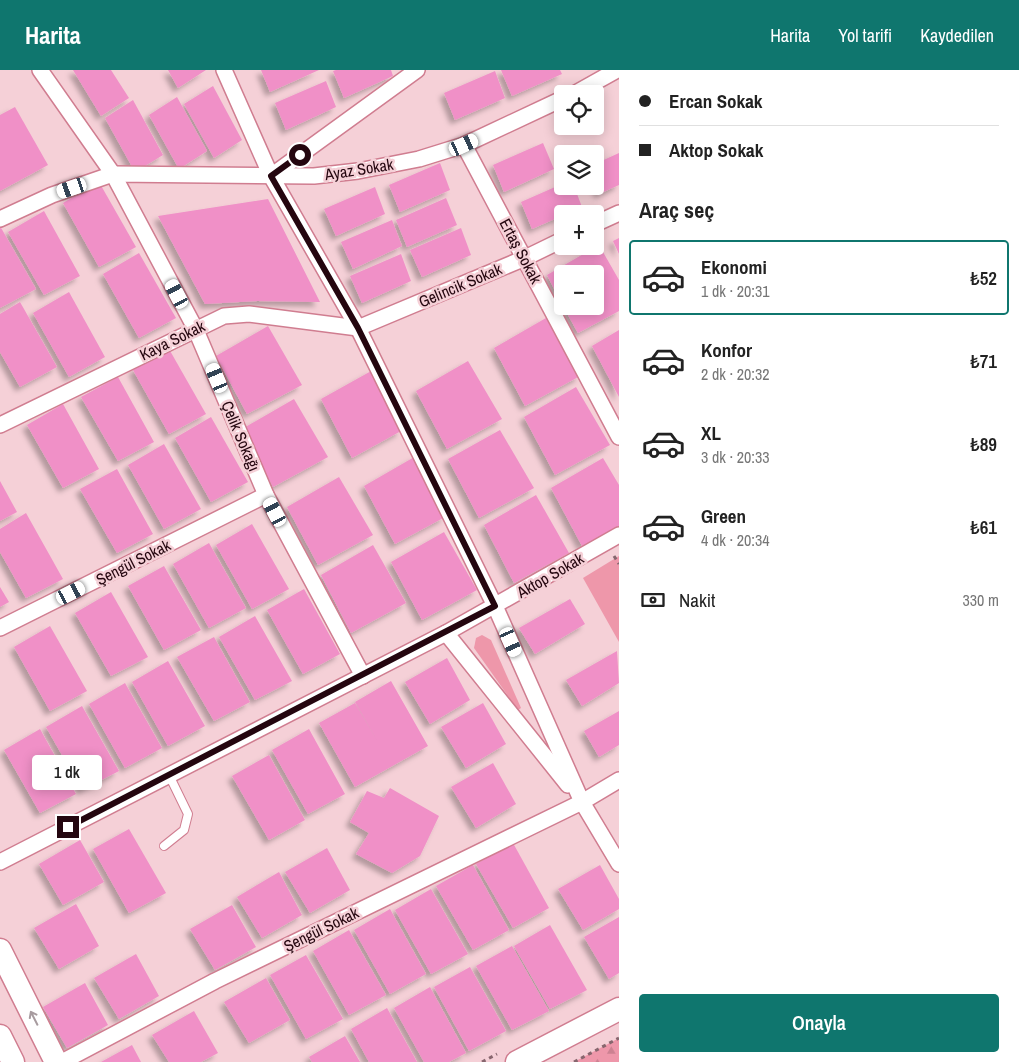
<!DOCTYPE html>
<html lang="tr">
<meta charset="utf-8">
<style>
:root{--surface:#fff;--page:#f6f6f6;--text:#222;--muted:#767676;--line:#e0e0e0;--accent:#0f766e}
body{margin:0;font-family:"Archivo Narrow",sans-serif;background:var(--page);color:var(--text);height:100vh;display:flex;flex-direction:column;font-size:19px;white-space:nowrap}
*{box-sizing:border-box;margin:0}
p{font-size:16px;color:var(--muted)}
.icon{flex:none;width:28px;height:28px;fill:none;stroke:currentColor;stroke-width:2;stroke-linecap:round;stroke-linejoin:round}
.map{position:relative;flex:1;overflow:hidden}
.side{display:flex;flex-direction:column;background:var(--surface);width:400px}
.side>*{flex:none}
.top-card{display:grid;align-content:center;height:110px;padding:0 20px;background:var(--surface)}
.fabs{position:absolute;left:554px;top:15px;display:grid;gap:10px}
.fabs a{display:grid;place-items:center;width:50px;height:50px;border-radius:5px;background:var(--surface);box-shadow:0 2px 12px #0003;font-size:25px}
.end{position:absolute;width:22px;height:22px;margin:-11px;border:6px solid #24060f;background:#fff;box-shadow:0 0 0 2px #fff}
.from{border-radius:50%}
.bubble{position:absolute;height:35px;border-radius:5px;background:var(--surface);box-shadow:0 2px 12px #0003;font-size:16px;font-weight:600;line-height:35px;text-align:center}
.car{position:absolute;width:15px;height:30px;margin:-15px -8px;border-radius:6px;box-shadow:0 0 4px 1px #0007;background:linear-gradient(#fff 24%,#345 0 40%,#fff 0 76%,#345 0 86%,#fff 0)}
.top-card b{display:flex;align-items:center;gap:18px;height:48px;font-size:19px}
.top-card b+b{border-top:1px solid var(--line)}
.top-card i{width:12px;height:12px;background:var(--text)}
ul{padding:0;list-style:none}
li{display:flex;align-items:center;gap:15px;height:75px;margin:0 10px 8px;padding:0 10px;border:2px solid transparent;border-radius:5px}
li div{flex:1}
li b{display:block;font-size:19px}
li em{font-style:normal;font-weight:600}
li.current{border-color:var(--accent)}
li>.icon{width:45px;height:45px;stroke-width:1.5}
h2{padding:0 20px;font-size:22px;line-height:60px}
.pay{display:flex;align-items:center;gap:12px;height:55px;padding:0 20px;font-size:19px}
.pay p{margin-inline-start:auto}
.primary-button{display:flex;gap:10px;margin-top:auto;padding:10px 20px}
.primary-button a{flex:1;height:58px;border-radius:5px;background:var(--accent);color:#fff;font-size:20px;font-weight:600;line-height:58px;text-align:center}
header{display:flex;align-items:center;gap:30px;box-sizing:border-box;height:70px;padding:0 25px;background:var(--accent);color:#fff}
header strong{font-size:24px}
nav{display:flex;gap:28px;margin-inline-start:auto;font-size:18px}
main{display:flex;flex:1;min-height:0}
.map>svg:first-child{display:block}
</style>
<header>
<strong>Harita</strong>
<nav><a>Harita</a><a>Yol tarifi</a><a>Kaydedilen</a></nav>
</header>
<main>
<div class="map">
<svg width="619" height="992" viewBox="0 0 619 992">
<defs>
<pattern id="forest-firs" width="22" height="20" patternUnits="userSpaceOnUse" patternTransform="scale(1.25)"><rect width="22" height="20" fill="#ee97aa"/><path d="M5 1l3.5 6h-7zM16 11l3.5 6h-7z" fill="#cc8191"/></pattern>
<filter id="shadow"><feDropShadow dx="-4.5" dy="4.5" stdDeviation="2.5" flood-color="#0004"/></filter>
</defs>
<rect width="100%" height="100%" fill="#f5d0d7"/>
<!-- green -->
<g fill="#ee97aa">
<path d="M619,486V572L583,508Z"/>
<path d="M482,565L491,570L521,638L518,640L474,578L476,568Z"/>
</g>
<!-- forest -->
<path fill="url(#forest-firs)" d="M619,968V992H574Z"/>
<!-- building -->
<g fill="#f090c7" filter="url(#shadow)">
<path d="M73,0H111L129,28L101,46Z"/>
<path d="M168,0H206L178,18Z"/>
<path d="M261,0H319L270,22Z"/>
<path d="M336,0H391L393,6L344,28L333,1Z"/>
<path d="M501,0H560L562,4L512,26Z"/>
<path d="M495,1L505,28L455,50L444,23Z"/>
<path d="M326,11L336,37L286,60L275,33Z"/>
<path d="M213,16L242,70L214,88L184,34Z"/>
<path d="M177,27L207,81L179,99L149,45Z"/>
<path d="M133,30L163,85L135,102L105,48Z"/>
<path d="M15,37L48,95L0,121V45Z"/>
<path d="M543,73L554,99L504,122L493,95Z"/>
<path d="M619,83V115L599,124L595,114V94Z"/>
<path d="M440,93L450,120L400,142L389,115Z"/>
<path d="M99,112L136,177L99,197L63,133Z"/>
<path d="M562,114V116H574L582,137L532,159L521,132Z"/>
<path d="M375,117L385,144L336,166L324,139Z"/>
<path d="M446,128L457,155L407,177L396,150Z"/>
<path d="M268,129L320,232L257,231L205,234L158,146Z"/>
<path d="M44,141L80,206L44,225L8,162Z"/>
<path d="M392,150L402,176L353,199L341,172Z"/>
<path d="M0,156L36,219L0,238Z"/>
<path d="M461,158L471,185L422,207L410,180Z"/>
<path d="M619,168V184L613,171Z"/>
<path d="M599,175L619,210V241L578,263L563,236H595V204H562V234L547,205Z"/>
<path d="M139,183L176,248L139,268L103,204Z"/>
<path d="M401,184L411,211L362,233L350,206Z"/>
<path d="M69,222L105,287L69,307L33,243Z"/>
<path d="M20,232L57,297L20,317L0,282V244Z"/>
<path d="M546,248L580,306L525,336L494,278Z"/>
<path d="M268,256L302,315L247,344L216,286Z"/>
<path d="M619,260V327L592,276Z"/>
<path d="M169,279L206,344L169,364L133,300Z"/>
<path d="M468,291L502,349L447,379L416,321Z"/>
<path d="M373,300L401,361L352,388L321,329Z"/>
<path d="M118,307L154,372L118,391L81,327Z"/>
<path d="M576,317L610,375L555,405L524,347Z"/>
<path d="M294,329L328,387L273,417L242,359Z"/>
<path d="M63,334L99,399L63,418L27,355Z"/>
<path d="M211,347L248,412L211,432L175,368Z"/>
<path d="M500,360L534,418L479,448L448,389Z"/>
<path d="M164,374L201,439L164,459L128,395Z"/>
<path d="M416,386L445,447L395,474L364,416Z"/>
<path d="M603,388L619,415V456L582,476L551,418Z"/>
<path d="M117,399L153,464L117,483L80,419Z"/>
<path d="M339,407L373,465L318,495L287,437Z"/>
<path d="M0,411L17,442L0,451Z"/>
<path d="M536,425L569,483L514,513L484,455Z"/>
<path d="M26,443L63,509L26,528L0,482V459Z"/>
<path d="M252,454L289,519L252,539L216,475Z"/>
<path d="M444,462L477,520L422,550L391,492Z"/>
<path d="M209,473L246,538L209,558L173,494Z"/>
<path d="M373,475L406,533L351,563L321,505Z"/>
<path d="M164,496L201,560L164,580L128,516Z"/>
<path d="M0,517L9,532L0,537Z"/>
<path d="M304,519L340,584L303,604L267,540Z"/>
<path d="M111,522L148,587L111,606L75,543Z"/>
<path d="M570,529L585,554L535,584L519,558Z"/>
<path d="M255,546L292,611L255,630L219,567Z"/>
<path d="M50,556L87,621L50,641L14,577Z"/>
<path d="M214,567L250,632L214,651L177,587Z"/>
<path d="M617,581L619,613L582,636L566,610Z"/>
<path d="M447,588L470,630L430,654L405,612Z"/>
<path d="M168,591L205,656L168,676L132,612Z"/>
<path d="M391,611L428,676L355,717L319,653L355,633L378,672L355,632Z"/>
<path d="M125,613L162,678L125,698L89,634Z"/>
<path d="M483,633L506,674L466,698L441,657Z"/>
<path d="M82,636L119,701L82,720L46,657Z"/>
<path d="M619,641V675L599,687L584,661Z"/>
<path d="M40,659L76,724L40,743L4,680Z"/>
<path d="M309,659L345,724L308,744L272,680Z"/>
<path d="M269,685L305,750L269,770L232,706Z"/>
<path d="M493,693L516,734L476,758L451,717Z"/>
<path d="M390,718L439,746L420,786L392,803L356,784L369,763L350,752L367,721L384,728Z"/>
<path d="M129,759L166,823L129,843L93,779Z"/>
<path d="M80,770L104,812L63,835L39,794Z"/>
<path d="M513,773L549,838L513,858L476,794Z"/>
<path d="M327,778L350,820L310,843L285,802Z"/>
<path d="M473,795L509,860L473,880L436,816Z"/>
<path d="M600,795L619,829V839L583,860L558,819Z"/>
<path d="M279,802L302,845L262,868L237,827Z"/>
<path d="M431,819L468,884L431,904L395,840Z"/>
<path d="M76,834L99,876L59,899L34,858Z"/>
<path d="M232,835L256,877L215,900L190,859Z"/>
<path d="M390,839L426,904L390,924L354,860Z"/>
<path d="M619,847V903L609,909L584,867Z"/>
<path d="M550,855L587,920L550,939L514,876Z"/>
<path d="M349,860L386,925L349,945L313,881Z"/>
<path d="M512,876L549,941L512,960L476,896Z"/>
<path d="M136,884L159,926L119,949L94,908Z"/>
<path d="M306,885L343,949L306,969L270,905Z"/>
<path d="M470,897L506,961L469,981L434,917Z"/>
<path d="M266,908L290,950L249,973L224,932Z"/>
<path d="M85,913L108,955L67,978L43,937Z"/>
<path d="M430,917L466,983L449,992H424L394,938Z"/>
<path d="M387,938L417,992H369L351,959Z"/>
<path d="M194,941L218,983L201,992H169L152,965Z"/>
<path d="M345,966L360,992H312L309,987Z"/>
<path d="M132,975L141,992H101Z"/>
</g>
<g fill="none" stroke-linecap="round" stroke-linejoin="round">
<!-- service casing -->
<g stroke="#d07d90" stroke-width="10">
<path id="service" d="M164,776L184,760L188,744L169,705"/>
</g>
<!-- minor casing -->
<g stroke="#d07d90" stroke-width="18">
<g id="minor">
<path d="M40,0L113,104L195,258L266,425L363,606"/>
<path d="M224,0L271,106L358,258L495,536L582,732L619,794"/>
<path d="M574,24L617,0"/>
<path d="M464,75L619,367"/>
<path d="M271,106L417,0"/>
<path d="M0,149L52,125L113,104L314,106L358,101L419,89L464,75L562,29"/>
<path d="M595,154L619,143"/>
<path d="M358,258L525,188L562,170"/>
<path d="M0,355L224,246L249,244L358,258"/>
<path d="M0,558L266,425"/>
<path d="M446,563L568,715"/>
<path d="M0,792L446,563L619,465"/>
<path d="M62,992L215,911L582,732L619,710"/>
</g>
</g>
<!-- secondary casing -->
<g stroke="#d07d90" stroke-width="25">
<g id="secondary">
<path d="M0,880L56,992"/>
<path d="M0,966L13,992"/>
<path d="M517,992L619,939"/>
</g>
</g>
<!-- path -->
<g stroke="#87666e" stroke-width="3" stroke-dasharray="4 4" stroke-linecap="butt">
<path d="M614,486L619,494"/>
<path d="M482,992L497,984"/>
<path d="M574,992L619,968"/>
</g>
<!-- service -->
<use href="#service" stroke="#fff" stroke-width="8"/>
<!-- minor -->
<use href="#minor" stroke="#fff" stroke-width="15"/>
<!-- secondary -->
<use href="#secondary" stroke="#fff" stroke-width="22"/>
</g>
<!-- one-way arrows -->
<defs><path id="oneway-shaft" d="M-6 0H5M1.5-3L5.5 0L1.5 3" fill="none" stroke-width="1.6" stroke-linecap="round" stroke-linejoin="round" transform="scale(1.25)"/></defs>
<use stroke="#a79b9f" href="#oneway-shaft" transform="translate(34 948) rotate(-117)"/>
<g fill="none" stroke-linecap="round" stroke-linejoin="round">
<!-- route -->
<path stroke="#24060f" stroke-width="6" d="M68,757L495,536L358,258L271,106L300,85"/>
</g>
<g text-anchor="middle" stroke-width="5" stroke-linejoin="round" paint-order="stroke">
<!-- street labels -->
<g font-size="16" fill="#24060f" stroke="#f5d0d7">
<text transform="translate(359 99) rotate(-9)" y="6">Ayaz Sokak</text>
<text transform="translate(521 181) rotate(62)" y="6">Ertaş Sokak</text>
<text transform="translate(460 215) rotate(-23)" y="6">Gelincik Sokak</text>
<text transform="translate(172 270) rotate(-26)" y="6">Kaya Sokak</text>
<text transform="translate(241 366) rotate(67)" y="6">Çelik Sokağı</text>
<text transform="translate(133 492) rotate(-27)" y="6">Şengül Sokak</text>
<text transform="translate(550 505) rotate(-30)" y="6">Aktop Sokak</text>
<text transform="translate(321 859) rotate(-26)" y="6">Şengül Sokak</text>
</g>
</g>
</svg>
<div class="fabs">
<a><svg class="icon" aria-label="locate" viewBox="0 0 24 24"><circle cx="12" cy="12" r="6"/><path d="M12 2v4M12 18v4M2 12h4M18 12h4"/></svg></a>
<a><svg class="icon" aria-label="layers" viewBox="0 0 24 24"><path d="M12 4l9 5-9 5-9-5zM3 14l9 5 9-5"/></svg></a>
<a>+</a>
<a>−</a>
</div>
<i class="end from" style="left:300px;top:85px"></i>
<i class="end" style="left:68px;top:757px"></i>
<div class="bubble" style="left:32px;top:685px;width:70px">1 dk</div>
<i class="car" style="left:464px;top:75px;rotate:65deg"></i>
<i class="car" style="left:72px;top:118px;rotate:251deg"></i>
<i class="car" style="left:177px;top:224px;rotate:332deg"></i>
<i class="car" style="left:217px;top:308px;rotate:337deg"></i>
<i class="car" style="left:275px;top:442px;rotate:332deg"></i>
<i class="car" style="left:71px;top:523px;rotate:63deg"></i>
<i class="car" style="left:511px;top:572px;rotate:156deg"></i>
</div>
<section class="side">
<div class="top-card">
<b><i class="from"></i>Ercan Sokak</b>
<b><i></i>Aktop Sokak</b>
</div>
<h2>Araç seç</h2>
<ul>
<li class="current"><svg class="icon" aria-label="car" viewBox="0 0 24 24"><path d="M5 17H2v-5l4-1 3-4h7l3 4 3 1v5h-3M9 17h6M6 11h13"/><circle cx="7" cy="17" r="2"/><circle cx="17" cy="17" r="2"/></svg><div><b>Ekonomi</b><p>1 dk · 20:31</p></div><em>₺52</em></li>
<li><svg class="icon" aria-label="car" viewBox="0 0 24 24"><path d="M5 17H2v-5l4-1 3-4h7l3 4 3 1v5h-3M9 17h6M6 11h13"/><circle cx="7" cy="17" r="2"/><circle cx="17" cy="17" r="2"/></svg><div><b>Konfor</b><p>2 dk · 20:32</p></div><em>₺71</em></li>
<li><svg class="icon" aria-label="car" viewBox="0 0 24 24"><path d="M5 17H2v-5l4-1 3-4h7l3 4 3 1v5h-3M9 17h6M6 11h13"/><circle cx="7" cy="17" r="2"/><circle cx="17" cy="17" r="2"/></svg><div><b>XL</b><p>3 dk · 20:33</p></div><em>₺89</em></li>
<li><svg class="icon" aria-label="car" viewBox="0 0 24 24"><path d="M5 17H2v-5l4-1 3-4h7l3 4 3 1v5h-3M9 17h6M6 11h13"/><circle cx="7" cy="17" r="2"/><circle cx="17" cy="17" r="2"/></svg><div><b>Green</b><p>4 dk · 20:34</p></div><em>₺61</em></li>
</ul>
<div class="pay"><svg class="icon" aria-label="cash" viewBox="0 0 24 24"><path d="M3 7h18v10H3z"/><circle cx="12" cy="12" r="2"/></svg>Nakit<p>330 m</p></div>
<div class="primary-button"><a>Onayla</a></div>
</section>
</main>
